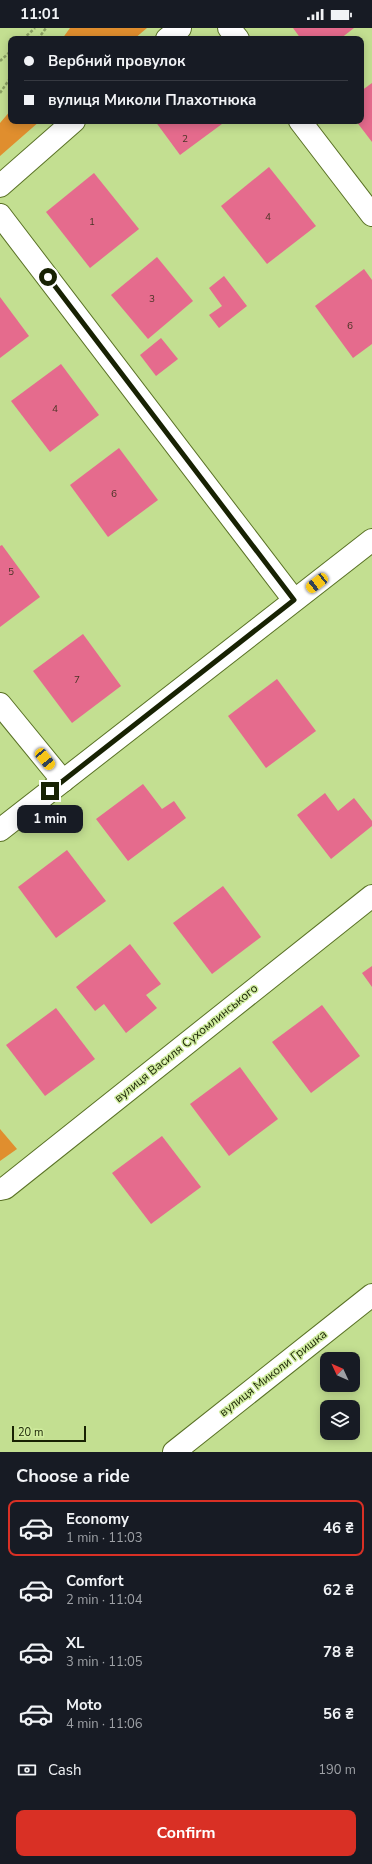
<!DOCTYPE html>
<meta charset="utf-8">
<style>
:root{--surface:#171b24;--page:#20242c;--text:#f1f3f6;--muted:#9ea1a6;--line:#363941;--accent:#d93025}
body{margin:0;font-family:"Nunito Sans",sans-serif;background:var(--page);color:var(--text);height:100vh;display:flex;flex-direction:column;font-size:15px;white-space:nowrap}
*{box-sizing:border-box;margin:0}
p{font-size:13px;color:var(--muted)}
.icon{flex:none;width:22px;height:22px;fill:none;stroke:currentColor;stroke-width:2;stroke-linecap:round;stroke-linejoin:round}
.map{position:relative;height:1424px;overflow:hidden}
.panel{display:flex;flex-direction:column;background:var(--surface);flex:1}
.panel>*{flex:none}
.hud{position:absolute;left:8px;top:8px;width:356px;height:88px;border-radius:8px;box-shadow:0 2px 10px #0003;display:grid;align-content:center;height:88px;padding:0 16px;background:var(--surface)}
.needle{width:26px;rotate:314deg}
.fabs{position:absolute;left:320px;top:1324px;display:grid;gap:8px}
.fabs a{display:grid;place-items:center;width:40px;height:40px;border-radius:8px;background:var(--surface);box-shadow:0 2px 10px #0003;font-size:20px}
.scale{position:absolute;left:12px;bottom:10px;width:74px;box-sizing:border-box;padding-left:4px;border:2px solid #182203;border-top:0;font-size:11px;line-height:14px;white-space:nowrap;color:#182203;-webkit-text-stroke:3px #d0ec9e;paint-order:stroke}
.end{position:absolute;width:18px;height:18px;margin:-9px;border:5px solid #182203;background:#fff;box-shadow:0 0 0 2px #fff}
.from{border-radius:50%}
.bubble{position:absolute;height:28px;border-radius:8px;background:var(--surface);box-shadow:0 2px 10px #0003;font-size:13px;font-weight:700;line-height:28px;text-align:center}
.car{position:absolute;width:12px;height:24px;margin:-12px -6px;border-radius:5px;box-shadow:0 0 3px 1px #0007;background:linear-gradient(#f5c518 24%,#345 0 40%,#f5c518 0 76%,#345 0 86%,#f5c518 0)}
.hud b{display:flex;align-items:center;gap:14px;height:38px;font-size:15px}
.hud b+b{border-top:1px solid var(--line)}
.hud i{width:10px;height:10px;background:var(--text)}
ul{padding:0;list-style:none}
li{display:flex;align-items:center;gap:12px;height:56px;margin:0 8px 6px;padding:0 8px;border:2px solid transparent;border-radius:8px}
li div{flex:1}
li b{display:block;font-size:15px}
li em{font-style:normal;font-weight:700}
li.on{border-color:var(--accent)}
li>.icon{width:36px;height:36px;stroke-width:1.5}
h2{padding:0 16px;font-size:18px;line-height:48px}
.pay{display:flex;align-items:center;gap:10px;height:44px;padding:0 16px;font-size:15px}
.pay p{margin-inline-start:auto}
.action{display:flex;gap:8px;margin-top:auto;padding:8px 16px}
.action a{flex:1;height:46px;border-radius:8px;background:var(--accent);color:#fff;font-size:16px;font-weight:700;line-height:46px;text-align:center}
.status{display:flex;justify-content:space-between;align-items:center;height:28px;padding:0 20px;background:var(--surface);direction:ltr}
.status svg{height:11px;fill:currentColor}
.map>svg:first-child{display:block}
</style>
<div class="status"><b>11:01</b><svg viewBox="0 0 49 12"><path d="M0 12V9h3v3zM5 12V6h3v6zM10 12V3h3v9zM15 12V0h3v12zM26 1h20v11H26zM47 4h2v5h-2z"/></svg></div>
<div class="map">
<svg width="372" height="1424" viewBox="0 0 372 1424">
<rect width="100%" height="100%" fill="#c3df91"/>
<!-- green -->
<g fill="#e08e2e">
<path d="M70,0H147L134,11H62Z"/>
<path d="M11,82V93H40L0,128V95Z"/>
<path d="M0,1101L17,1121L0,1133Z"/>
</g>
<!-- building -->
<g fill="#e56b8d">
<path d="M293,0H354L340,11H301Z"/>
<path d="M372,55V114L356,93H361V63Z"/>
<path d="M155,93H226L180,127Z"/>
<path d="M269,139L316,198L267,236L221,178Z"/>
<path d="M94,145L139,201L90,240L46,184Z"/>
<path d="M157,229L193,273L148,311L111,267Z"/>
<path d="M364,241L372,252V316L353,330L315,278Z"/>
<path d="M224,248L247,278L219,300L209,287L222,278L209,260Z"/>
<path d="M0,269L29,308L0,330Z"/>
<path d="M161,310L178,331L156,348L140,327Z"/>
<path d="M61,336L99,387L50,424L11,373Z"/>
<path d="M119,420L158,472L108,509L70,457Z"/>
<path d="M2,517L40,569L0,599V518Z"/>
<path d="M83,606L121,658L72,695L33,643Z"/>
<path d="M277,651L316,703L266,740L228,688Z"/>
<path d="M143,756L162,781L174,773L186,790L128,833L96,791Z"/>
<path d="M325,765L338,783L354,770L372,793V798L331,831L297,787Z"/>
<path d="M67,822L106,873L56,910L18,859Z"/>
<path d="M223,858L261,909L212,946L173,895Z"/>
<path d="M130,916L161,956L146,967L157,980L126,1005L104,976L95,983L76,959Z"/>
<path d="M372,938V959L362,945Z"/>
<path d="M322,977L360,1028L311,1065L272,1014Z"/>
<path d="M56,980L95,1031L45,1068L6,1017Z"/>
<path d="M240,1039L278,1091L229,1128L190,1076Z"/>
<path d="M162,1108L201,1159L151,1196L112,1145Z"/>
</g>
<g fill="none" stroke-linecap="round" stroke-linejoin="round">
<!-- minor casing -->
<g stroke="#5a7226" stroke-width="24">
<g id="minor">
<path d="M229,0L238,11"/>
<path d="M167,11L180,0"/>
<path d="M300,93L372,187"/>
<path d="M0,158L74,93"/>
<path d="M0,187L294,572"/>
<path d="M0,676L63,753"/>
<path d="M0,802L372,512"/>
<path d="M0,1161L5,1160L372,868"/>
<path d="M174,1424L372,1267"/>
</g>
</g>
<!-- path -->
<g stroke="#8aa062" stroke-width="2.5" stroke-dasharray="3 2" stroke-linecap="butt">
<path d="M23,11L35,0"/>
<path d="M38,11L46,0"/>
<path d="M0,33L11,23"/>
<path d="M0,65L11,49"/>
</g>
<!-- minor -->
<use href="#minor" stroke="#fff" stroke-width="22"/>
</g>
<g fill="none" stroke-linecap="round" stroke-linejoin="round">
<!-- route -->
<path stroke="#182203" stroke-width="5" d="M48,249L294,572L50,763"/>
</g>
<g text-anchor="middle" stroke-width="3" stroke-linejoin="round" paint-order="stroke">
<!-- number labels -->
<g font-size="10" fill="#4b3426">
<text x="185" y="114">2</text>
<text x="268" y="192">4</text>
<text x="92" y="197">1</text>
<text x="152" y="274">3</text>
<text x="350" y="301">6</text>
<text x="55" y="384">4</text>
<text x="114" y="469">6</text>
<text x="11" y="547">5</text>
<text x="77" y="655">7</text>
</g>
<!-- street labels -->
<g font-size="12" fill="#182203" stroke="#d0ec9e">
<text transform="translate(186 1015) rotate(-39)" y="4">вулиця Василя Сухомлинського</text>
<text transform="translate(273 1345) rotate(-38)" y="4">вулиця Миколи Гришка</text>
</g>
</g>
</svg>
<div class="fabs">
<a><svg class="needle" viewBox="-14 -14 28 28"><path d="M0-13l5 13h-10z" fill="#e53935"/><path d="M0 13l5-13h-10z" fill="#9ea1a6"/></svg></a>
<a><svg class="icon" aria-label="layers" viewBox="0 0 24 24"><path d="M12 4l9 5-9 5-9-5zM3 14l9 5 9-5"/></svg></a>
</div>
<div class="scale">20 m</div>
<i class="end from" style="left:48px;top:249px"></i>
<i class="end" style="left:50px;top:763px"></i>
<div class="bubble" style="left:17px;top:777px;width:66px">1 min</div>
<i class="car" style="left:317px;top:555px;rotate:232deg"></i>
<i class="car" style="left:45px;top:731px;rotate:141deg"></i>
<div class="hud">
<b><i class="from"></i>Вербний провулок</b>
<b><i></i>вулиця Миколи Плахотнюка</b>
</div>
</div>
<section class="panel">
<h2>Choose a ride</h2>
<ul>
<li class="on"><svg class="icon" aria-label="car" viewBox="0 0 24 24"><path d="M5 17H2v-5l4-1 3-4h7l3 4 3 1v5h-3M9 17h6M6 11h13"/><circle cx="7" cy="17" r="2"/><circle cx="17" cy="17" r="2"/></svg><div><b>Economy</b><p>1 min · 11:03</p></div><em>46 ₴</em></li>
<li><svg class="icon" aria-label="car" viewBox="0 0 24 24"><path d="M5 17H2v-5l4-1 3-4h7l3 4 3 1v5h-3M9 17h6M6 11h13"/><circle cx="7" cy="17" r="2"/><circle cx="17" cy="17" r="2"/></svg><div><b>Comfort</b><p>2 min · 11:04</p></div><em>62 ₴</em></li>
<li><svg class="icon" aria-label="car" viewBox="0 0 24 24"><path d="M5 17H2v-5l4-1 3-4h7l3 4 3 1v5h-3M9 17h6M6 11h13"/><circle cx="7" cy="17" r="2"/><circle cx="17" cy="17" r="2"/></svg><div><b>XL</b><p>3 min · 11:05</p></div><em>78 ₴</em></li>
<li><svg class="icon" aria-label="car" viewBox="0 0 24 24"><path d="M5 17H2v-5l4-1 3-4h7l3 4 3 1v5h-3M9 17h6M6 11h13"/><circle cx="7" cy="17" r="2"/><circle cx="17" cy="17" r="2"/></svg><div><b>Moto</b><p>4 min · 11:06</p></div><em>56 ₴</em></li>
</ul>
<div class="pay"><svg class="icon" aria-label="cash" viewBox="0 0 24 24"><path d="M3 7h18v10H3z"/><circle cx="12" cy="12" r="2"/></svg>Cash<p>190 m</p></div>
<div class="action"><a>Confirm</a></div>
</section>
